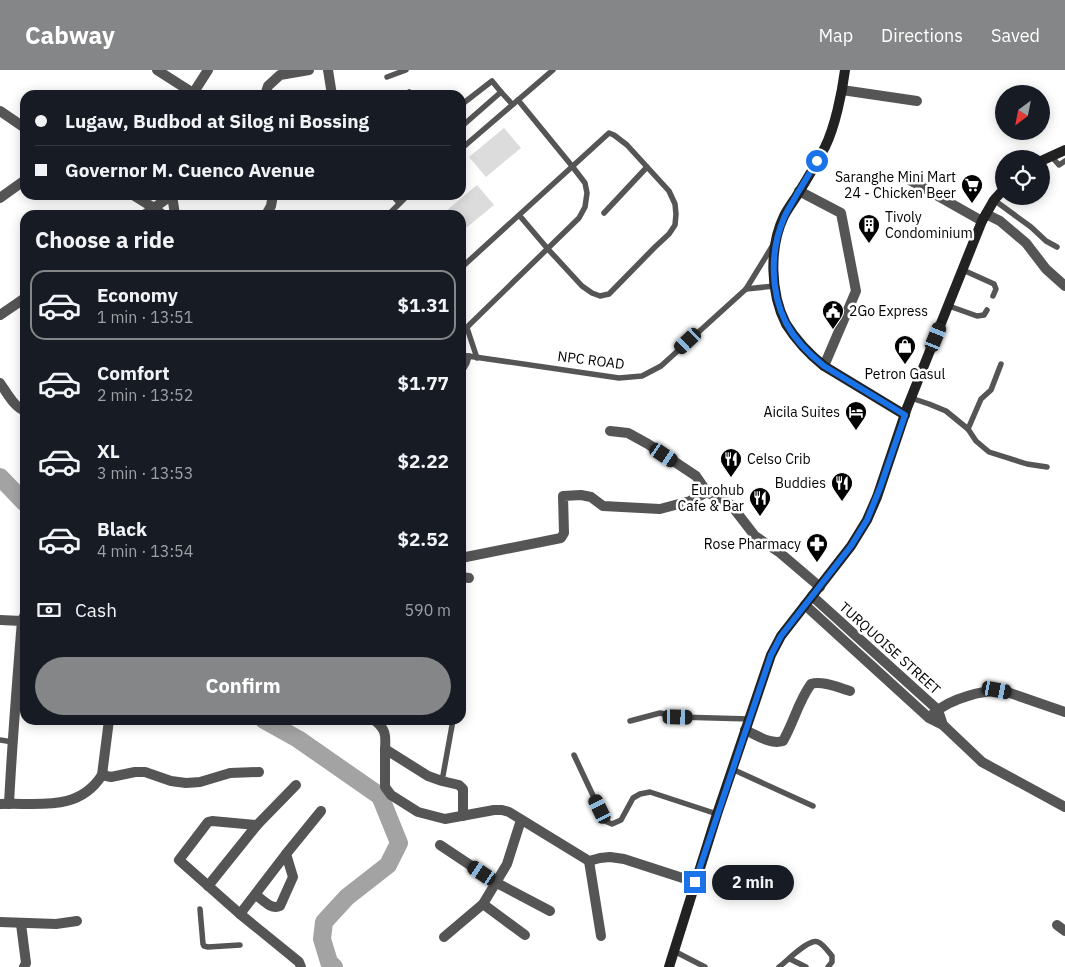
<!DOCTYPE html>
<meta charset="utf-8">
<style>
:root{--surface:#171b24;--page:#20242c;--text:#f1f3f6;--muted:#9ea1a6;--line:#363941;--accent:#858687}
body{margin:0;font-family:"IBM Plex Sans",sans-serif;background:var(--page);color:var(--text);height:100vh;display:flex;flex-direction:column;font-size:19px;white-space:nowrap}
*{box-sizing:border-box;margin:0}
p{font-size:16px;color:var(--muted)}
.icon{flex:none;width:28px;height:28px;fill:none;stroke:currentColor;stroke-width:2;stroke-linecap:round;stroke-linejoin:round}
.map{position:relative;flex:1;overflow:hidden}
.side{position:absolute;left:20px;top:140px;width:446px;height:515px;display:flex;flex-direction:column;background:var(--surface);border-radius:15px;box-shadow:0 2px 12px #0003}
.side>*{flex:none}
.hud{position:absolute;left:20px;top:20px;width:446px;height:110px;border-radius:15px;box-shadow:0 2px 12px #0003;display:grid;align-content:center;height:110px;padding:0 15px;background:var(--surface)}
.needle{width:32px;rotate:212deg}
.controls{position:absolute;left:995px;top:15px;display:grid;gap:10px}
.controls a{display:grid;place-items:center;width:55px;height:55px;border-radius:50%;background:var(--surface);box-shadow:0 2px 12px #0003;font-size:25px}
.end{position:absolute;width:22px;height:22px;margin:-11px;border:6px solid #1a73e8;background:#fff;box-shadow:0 0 0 2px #fff}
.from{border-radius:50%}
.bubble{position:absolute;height:35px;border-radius:18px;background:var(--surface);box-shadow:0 2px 12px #0003;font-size:16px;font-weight:700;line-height:35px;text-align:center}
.car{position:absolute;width:15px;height:30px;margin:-15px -8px;border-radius:6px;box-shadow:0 0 4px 1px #0007;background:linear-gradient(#222 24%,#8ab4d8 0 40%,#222 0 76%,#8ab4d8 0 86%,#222 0)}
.hud b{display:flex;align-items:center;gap:18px;height:48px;font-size:19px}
.hud b+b{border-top:1px solid var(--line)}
.hud i{width:12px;height:12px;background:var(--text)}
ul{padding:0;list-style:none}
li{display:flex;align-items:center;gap:15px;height:70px;margin:0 10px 8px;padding:0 5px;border:2px solid transparent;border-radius:15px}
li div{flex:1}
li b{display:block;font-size:19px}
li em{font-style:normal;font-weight:700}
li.active{border-color:var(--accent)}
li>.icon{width:45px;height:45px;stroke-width:1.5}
h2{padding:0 15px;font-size:22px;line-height:60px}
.pay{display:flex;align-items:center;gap:12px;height:55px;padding:0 15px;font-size:19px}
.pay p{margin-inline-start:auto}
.cta{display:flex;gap:10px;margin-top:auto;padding:10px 15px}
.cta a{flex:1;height:58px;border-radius:30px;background:var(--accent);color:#fff;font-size:20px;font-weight:700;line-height:58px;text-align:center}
header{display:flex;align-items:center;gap:30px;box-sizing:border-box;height:70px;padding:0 25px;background:var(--accent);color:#fff}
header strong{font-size:24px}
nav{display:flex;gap:28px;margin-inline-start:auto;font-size:18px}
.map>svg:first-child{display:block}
</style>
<header>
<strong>Cabway</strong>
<nav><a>Map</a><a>Directions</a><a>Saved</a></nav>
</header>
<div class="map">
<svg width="1065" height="897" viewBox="0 0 1065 897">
<rect width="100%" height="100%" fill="#fff"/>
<!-- green -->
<g fill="#dcdcdc">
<path d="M504,58L521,78L486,107L469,87Z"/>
<path d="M477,115L494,135L461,162V145H441Z"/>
</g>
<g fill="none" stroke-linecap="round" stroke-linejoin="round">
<!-- river -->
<g stroke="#a3a3a3" stroke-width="18">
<path d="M0,407L25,433"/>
<path d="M264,650L298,669L380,726L399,773L388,795L347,827L324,852L322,869L329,892L334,897"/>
</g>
<!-- lane -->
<g stroke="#555" stroke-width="5.5">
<path d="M387,7L406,0"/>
<path d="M409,22L411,25"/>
<path d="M461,35L492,11L501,22"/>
<path d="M461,57L501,22L512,34"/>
<path d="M461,79L553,0"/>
<path d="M1051,86L1059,95L1065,91"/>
<path d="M392,125L399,133"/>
<path d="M994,130L1031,157L1046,171L1057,177"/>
<path d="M604,143L647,97"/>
<path d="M388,145L408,125"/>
<path d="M461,198L609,63L614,65L627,75L669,121L675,134L676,144L675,155L669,164L655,177L609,224L600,226L592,223L582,216L547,178L519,145"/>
<path d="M963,200L994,214L996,219L993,226"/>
<path d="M746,219L775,216"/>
<path d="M949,236L977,246L984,245L987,240"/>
<path d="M467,258L477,288"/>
<path d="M461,263L579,148L585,137L587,123L585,113L572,96L518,30"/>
<path d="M461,285L619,308L642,306L661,296L746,219L773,175"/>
<path d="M461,303L467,293L469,286"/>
<path d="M911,328L929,334L946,341L968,359L976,371L989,382L1027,394L1047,397"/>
<path d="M968,359L981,329L991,320L1001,294"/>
<path d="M630,651L660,643L678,647L750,649"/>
<path d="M0,670L13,672"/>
<path d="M574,685L605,751L612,754L621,750L633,728L640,724L650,722L717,744"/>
<path d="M732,699L813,736"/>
<path d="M442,711L453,650"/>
<path d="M200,839L203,874L204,876L208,877L240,875"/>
<path d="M674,881L705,897"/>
<path d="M790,889L806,897"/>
<path d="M779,897C787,891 809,868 818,872C823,874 828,881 832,886V892L828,897"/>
</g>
<!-- street -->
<g stroke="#555" stroke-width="10">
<path d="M157,0L193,23"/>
<path d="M328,0L332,25"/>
<path d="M842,20L917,31"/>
<path d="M192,25L208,0"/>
<path d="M265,25L268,16L280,5L309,0"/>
<path d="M0,41L25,58"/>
<path d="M906,108L982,151"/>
<path d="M799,121L841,143L856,221L824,296"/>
<path d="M133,125L154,138L163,145"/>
<path d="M172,125L175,145"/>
<path d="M0,128L25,110"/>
<path d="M986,144L1000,151L1026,173L1046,199L1065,216"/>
<path d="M144,145L172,125"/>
<path d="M266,145L271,136L273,125"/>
<path d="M0,245L25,228"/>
<path d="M0,313C7,323 14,337 25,341"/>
<path d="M610,361L628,363L648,374L696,406L707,422L731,435L755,466L779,482L820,517"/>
<path d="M461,488L561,468L564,463L563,426L581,425L591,427L603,436L660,439L690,431L707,422"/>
<path d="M461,507L469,508"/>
<path d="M812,526L938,640L943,655"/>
<path d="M805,535L929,648L943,655L982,692L1065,737"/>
<path d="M0,550L22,551"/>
<path d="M933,644C949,629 986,618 1007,622L1065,642"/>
<path d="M374,650C386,659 386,665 385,679L428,706L442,711L459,715L463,719V746"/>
<path d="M745,660C757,665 770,675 783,671C794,652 798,632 811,614C822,610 839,618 850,621"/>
<path d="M385,679V717L391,725L418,742L445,749L494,740H502L509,742L589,791L600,788L610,787L624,789L695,812"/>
<path d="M102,705L109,650"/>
<path d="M0,734C37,732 78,743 102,705L111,707L135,702H145L171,711L186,713L200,712L230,703L259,702"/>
<path d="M9,734C12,673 17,612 22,551L25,544"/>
<path d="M257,755L212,751L208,752L179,790L240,844L299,892L301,897"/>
<path d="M440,775L497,813L550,841"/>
<path d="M589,791L601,866"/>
<path d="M208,816L257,755L296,715"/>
<path d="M256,825C263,830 271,840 280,836L293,807L286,784"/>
<path d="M483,834L525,865"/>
<path d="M240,844L286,784L321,741"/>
<path d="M0,852L56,854L77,851"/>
<path d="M21,854L26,893L24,897"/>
<path d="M1057,855L1065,861"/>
<path d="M444,867L483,834L507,794L521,750"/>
</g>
<!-- secondary -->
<g stroke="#222" stroke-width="10">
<path d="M845,0C842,23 835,57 825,77C816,94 806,111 796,127C792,133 787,140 784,146C769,177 770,223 786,254C796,270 809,284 824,296L905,345"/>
<path d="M1041,91L1065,80"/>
<path d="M669,897L717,744L771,585L781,566L851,476L867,450L877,427L907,338L982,151L994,130L1004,119"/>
</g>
</g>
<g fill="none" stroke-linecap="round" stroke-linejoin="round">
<!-- route -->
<path stroke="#1a73e8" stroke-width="6" d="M695,812L771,585L781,566L851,476L867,450L880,418L905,345L824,296C809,284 795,270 786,253C770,221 770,180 784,148C787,140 793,132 797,124C804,113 810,102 817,91"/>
</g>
<!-- icons -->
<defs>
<g id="supermarket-pin" transform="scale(1.125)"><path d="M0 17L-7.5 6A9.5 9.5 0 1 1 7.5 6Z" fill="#000" stroke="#fff"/><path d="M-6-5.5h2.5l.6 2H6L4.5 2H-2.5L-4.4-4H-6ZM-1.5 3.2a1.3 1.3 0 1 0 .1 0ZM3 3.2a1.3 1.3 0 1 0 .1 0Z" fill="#fff"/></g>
<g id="building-pin" transform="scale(1.125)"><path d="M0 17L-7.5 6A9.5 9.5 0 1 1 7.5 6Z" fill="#000" stroke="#fff"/><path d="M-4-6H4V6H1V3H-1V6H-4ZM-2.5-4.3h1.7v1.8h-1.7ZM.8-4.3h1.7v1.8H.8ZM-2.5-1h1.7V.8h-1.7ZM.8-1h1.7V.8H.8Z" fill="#fff"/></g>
<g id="civic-pin" transform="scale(1.125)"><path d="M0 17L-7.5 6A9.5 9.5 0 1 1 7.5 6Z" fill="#000" stroke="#fff"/><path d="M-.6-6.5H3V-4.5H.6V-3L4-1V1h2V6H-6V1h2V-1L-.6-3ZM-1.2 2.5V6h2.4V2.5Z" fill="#fff"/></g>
<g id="shop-pin" transform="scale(1.125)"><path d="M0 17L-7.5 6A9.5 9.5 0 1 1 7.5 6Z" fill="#000" stroke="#fff"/><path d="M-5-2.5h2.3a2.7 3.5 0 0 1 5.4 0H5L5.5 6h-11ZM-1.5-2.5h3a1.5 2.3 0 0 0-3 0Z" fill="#fff"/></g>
<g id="hotel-pin" transform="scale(1.125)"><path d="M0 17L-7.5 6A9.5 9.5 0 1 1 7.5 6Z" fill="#000" stroke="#fff"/><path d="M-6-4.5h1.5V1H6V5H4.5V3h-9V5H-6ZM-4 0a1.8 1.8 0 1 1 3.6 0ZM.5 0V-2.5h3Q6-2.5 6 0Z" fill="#fff"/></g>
<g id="restaurant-pin" transform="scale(1.125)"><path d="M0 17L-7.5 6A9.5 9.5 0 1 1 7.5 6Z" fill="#000" stroke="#fff"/><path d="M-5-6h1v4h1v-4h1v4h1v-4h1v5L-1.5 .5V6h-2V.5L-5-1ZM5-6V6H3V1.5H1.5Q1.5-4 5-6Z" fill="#fff"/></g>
<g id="pharmacy-pin" transform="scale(1.125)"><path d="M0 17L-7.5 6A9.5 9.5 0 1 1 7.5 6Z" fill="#000" stroke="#fff"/><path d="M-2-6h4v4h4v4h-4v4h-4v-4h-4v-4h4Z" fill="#fff"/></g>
</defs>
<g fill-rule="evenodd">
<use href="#supermarket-pin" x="972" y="115"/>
<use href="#building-pin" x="869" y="155"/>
<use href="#civic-pin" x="833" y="241"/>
<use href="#shop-pin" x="905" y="276"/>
<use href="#hotel-pin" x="856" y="342"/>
<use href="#restaurant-pin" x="731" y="389"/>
<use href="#restaurant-pin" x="842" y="413"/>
<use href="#restaurant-pin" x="760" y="428"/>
<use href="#pharmacy-pin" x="817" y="474"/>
</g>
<g text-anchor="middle" stroke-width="5" stroke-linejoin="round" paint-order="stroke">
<!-- poi labels -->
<g font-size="14" fill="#000" stroke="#fff" text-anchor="end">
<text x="956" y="112">Saranghe Mini Mart<tspan x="956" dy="16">24 - Chicken Beer</tspan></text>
<text x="885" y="152" text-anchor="start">Tivoly<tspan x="885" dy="16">Condominium</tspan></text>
<text x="849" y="246" text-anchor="start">2Go Express</text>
<text x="905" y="309" text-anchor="middle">Petron Gasul</text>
<text x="840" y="347">Aicila Suites</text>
<text x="747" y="394" text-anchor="start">Celso Crib</text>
<text x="826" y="418">Buddies</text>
<text x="744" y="425">Eurohub<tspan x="744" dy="16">Cafe &amp; Bar</tspan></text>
<text x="801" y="479">Rose Pharmacy</text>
</g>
<!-- street labels -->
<g font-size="14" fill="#000" stroke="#fff">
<text transform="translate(591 290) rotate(7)" y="5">NPC ROAD</text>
<text transform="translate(890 578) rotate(42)" y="5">TURQUOISE STREET</text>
</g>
</g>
</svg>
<div class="controls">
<a><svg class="needle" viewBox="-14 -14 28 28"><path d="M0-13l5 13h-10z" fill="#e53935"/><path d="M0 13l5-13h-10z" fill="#9ea1a6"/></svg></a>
<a><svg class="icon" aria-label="locate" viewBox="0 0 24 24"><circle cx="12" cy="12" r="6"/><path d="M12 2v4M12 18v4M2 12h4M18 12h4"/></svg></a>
</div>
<i class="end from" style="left:817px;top:91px"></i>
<i class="end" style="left:695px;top:812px"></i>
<div class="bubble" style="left:712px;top:795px;width:82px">2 min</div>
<i class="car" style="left:936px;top:267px;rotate:22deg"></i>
<i class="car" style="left:688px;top:271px;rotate:227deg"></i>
<i class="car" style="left:664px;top:385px;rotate:124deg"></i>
<i class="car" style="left:997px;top:620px;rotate:101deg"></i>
<i class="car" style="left:678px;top:647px;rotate:91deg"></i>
<i class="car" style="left:600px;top:739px;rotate:334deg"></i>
<i class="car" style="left:482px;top:803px;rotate:304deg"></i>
<div class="hud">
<b><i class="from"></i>Lugaw, Budbod at Silog ni Bossing</b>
<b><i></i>Governor M. Cuenco Avenue</b>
</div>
<section class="side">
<h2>Choose a ride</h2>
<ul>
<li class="active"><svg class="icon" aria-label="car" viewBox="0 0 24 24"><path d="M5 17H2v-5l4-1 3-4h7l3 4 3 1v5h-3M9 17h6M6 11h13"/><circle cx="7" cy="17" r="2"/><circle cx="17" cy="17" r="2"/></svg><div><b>Economy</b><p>1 min · 13:51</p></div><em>$1.31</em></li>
<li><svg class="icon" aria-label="car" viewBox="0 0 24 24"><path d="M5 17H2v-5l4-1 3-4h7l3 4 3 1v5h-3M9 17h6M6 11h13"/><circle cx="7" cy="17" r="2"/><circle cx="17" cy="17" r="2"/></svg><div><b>Comfort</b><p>2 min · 13:52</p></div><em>$1.77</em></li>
<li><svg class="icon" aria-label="car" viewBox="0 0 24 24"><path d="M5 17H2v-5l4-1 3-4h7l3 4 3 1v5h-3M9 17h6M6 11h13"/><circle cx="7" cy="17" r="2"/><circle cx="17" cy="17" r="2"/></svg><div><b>XL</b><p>3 min · 13:53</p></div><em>$2.22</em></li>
<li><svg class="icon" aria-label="car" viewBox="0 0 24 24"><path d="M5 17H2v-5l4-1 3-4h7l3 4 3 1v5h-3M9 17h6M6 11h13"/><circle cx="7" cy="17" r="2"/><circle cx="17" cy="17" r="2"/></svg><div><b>Black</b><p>4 min · 13:54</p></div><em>$2.52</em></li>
</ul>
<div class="pay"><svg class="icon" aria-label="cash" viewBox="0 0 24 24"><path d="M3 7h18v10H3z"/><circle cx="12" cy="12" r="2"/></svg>Cash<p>590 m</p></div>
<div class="cta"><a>Confirm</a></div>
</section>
</div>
